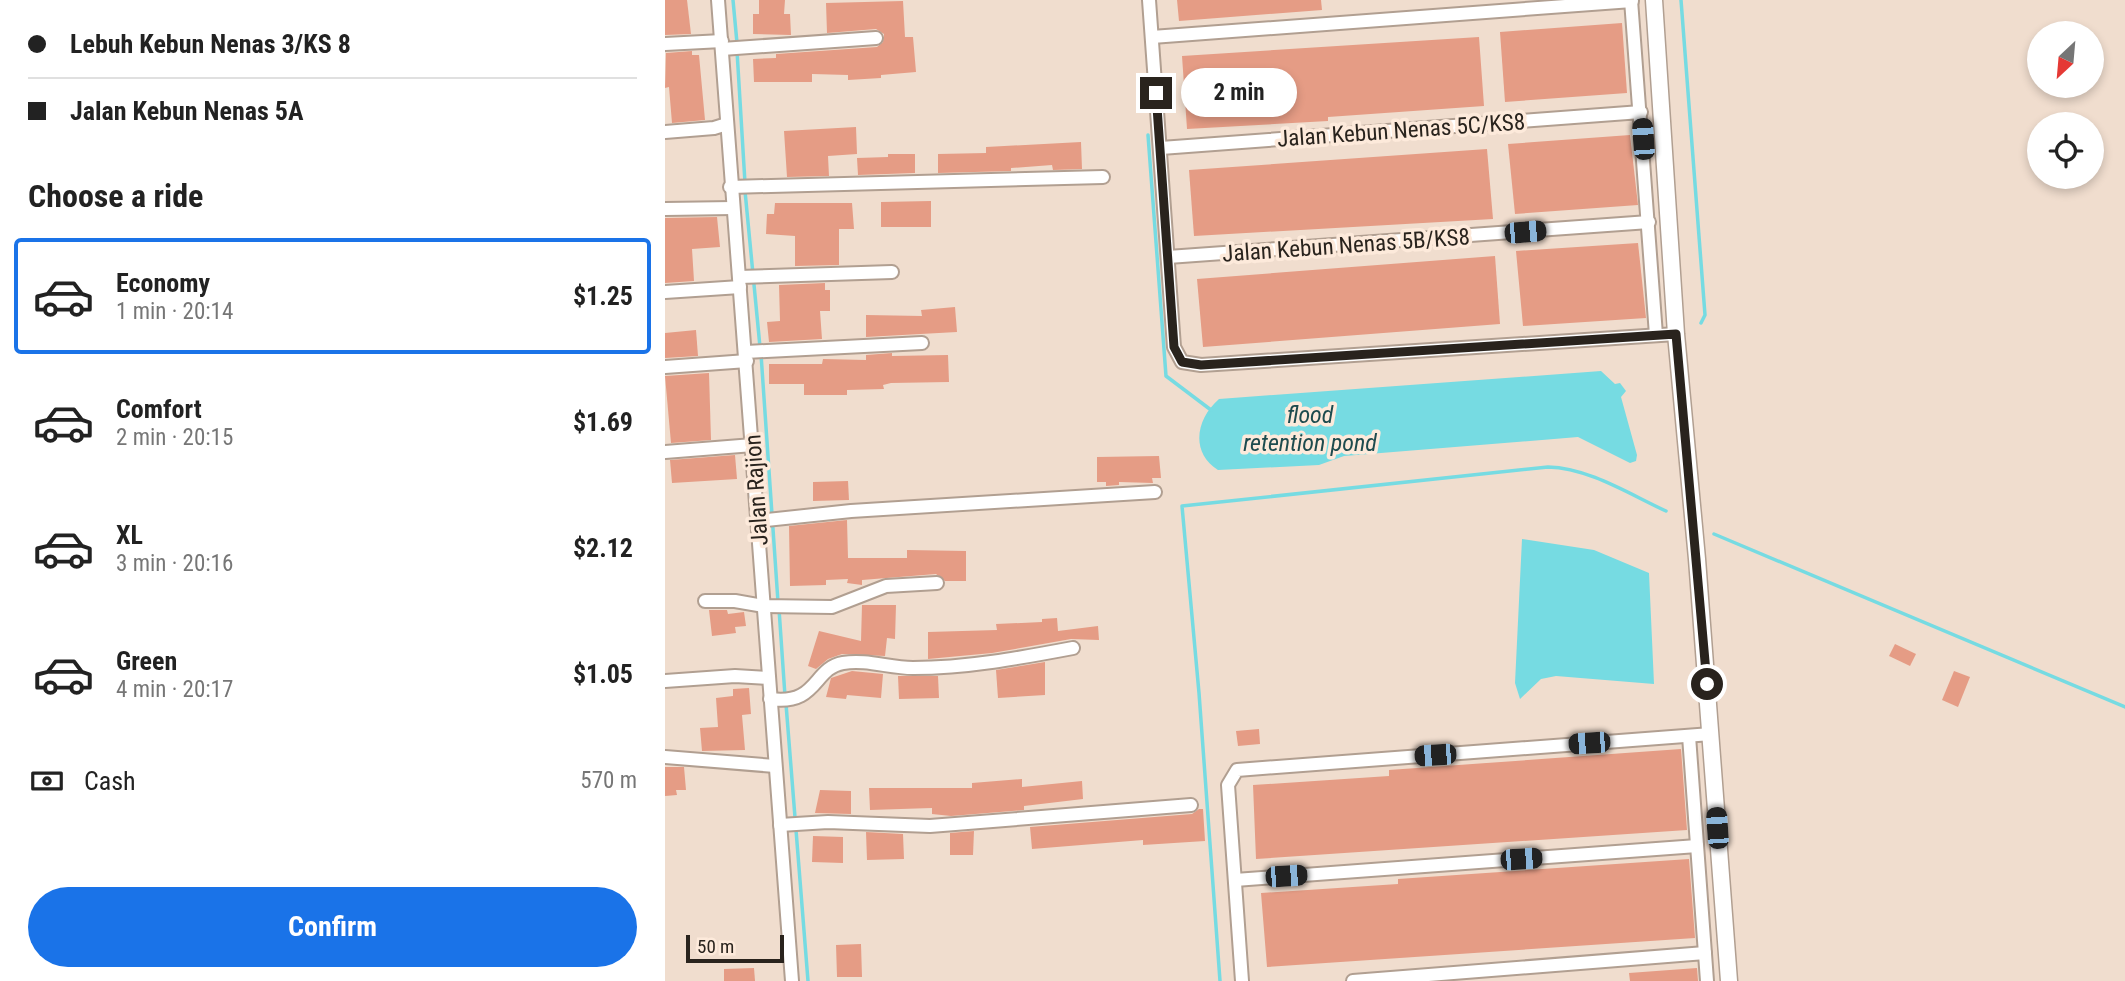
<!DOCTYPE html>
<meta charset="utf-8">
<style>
:root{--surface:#fff;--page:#f6f6f6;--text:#222;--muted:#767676;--line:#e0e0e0;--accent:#1a73e8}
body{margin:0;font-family:"Roboto Condensed",sans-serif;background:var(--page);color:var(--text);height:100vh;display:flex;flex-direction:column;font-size:26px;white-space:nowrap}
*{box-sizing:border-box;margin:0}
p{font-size:23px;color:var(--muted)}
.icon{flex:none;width:38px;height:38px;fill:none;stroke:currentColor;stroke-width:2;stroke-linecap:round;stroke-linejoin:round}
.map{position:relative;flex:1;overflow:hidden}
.sheet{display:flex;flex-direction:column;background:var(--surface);width:665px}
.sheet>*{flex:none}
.banner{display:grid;align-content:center;height:154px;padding:0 28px;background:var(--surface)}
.needle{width:46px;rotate:206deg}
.fabs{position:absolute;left:1362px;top:21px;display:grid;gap:14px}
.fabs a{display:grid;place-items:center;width:77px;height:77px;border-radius:50%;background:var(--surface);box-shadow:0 4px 10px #0003;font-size:35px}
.scale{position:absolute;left:21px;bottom:18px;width:98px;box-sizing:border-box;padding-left:7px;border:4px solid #29231d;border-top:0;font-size:19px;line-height:24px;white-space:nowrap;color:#29231d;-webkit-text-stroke:5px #fdeadb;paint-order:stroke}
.end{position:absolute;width:32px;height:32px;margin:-16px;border:9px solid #29231d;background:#fff;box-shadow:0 0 0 4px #fff}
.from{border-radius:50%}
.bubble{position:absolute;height:49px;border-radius:24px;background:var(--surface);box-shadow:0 4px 10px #0003;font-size:23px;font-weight:700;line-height:49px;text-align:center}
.car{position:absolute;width:21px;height:42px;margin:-21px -10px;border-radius:9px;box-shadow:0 0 5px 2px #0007;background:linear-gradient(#222 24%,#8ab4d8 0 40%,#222 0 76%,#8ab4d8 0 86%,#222 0)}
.banner b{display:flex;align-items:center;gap:24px;height:66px;font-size:26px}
.banner b+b{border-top:2px solid var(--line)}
.banner i{width:18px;height:18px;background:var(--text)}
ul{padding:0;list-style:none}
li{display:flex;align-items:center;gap:21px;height:116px;margin:0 14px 10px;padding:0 14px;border:4px solid transparent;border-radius:7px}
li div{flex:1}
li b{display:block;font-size:26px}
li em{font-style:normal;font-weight:700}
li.on{border-color:var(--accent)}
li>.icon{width:63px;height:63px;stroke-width:1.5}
h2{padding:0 28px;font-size:32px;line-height:84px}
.pay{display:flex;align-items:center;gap:18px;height:77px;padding:0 28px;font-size:26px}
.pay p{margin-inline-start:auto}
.primary-button{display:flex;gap:14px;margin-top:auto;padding:14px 28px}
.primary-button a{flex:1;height:80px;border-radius:42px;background:var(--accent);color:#fff;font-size:28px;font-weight:700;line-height:80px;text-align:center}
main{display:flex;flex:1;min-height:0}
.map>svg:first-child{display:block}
</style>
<main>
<section class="sheet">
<div class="banner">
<b><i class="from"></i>Lebuh Kebun Nenas 3/KS 8</b>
<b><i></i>Jalan Kebun Nenas 5A</b>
</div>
<h2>Choose a ride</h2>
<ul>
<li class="on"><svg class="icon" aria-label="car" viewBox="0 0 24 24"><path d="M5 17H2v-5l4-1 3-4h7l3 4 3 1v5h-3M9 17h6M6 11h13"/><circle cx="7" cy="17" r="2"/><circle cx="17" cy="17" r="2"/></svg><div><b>Economy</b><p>1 min · 20:14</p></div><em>$1.25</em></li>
<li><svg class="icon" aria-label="car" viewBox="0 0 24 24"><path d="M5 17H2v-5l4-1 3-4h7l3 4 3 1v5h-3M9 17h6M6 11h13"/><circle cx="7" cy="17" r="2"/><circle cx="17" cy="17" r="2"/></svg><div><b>Comfort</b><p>2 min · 20:15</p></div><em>$1.69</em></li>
<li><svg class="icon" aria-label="car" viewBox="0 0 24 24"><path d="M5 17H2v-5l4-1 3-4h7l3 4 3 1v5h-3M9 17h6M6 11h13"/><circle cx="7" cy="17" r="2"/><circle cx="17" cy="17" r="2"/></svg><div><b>XL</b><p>3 min · 20:16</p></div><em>$2.12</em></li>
<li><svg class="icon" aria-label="car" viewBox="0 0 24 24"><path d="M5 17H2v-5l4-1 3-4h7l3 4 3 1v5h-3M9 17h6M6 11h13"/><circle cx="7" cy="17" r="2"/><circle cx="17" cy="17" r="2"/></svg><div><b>Green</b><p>4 min · 20:17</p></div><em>$1.05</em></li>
</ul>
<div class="pay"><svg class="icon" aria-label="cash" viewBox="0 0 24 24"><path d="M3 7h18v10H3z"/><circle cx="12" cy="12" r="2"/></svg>Cash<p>570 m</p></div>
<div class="primary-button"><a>Confirm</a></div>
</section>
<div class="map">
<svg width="1460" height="981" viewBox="0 0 1460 981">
<rect width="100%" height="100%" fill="#f0ddce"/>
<!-- water -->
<g fill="#76dbe2">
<path d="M936,371L950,384L955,383L961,391L956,397L972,455L971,461L965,463L913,437L679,456L654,465L553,470C525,452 531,419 554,399Z"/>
<path d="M857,539L929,550L984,573L989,684L891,676L876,679L855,699L850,683Z"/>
</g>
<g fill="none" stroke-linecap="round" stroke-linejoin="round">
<!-- stream -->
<g stroke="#76dbe2" stroke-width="3.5">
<path d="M68,0L72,43"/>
<path d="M1016,0L1040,315L1036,323"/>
<path d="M72,51L80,183"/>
<path d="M483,135L501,376L546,410"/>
<path d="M80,191L95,347"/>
<path d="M96,354L113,602"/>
<path d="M1049,534L1460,707"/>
<path d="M114,609L120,696"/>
<path d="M121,704L143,981"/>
<path d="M555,981L534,693L517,506L883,467C924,468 964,494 1001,511"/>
</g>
</g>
<!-- building -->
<g fill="#e59c85">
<path d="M0,0H22L26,34L0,35Z"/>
<path d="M94,0H120L119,14H125L126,35L88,34V14H94Z"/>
<path d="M512,0H656L657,10L514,21Z"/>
<path d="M238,1L240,37H248L251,72L216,75V78L183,80V75L147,74V82H89L88,59L111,58V54L212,47L218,42L219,34L211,29L162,33L161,3Z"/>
<path d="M957,23L962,93L840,102L835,32Z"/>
<path d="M814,37L819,106L663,117V121L522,129L517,56Z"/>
<path d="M27,51V55H34L40,120L7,123L4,87L0,88L1,53Z"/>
<path d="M191,127L192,154L163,156L164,176L122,177L119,131Z"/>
<path d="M965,135L973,205L850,214L843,144Z"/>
<path d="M416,142L417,169L388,170L387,165L346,168V171L273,173V154L321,153V147Z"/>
<path d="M822,149L828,219L529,236L524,170Z"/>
<path d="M223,154H250V173L193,175L192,158L223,157Z"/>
<path d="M266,201V227H216V202Z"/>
<path d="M110,203H187L189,229H174V265L130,266V236L101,234L102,214H109Z"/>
<path d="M52,217L55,247L27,249L29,281L0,283V218Z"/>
<path d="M973,243L981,318L858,326L851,251Z"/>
<path d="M830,256L835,324L538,347L532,279Z"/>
<path d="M160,283V290H165V311H155L157,339L104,342L102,322L115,321L114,285Z"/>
<path d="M290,307L292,332L201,337V315L257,316L256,310Z"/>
<path d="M31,330L33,356L0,358V333Z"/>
<path d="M227,353V356L283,355L284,382L226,383L218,385L219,389L182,390V395H139V384H104V364H157L158,359L201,360V355Z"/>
<path d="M44,373L46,440L6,443L0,376Z"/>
<path d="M70,455L72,479L7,483L5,460Z"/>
<path d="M494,456L496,478H487L488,483L454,482V485L441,486V482H432V457Z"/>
<path d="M183,481L184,500L148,501V482Z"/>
<path d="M182,520L183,558H242V550L301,551V581H280L271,574L197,580V585L182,583L183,579L161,580V585L125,586L124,526Z"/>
<path d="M197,605H231L230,639L222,638L220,656L177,654L163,659L151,669L143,666L154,631L196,641Z"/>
<path d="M44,610H62L63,614L79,612L81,626L70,627L71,633L47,636Z"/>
<path d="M392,618L393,631L433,626L434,640L406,639L327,653L263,659V632L332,630L331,624L377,622V619Z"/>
<path d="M1230,644L1251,654L1245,666L1224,656Z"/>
<path d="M380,662V695L333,698L331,670Z"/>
<path d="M187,671L218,674L216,698L182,695L181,699L161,697L166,678Z"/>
<path d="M1289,671L1305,677L1293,707L1277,700Z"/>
<path d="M233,676H273L274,698L234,699Z"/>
<path d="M84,688L86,714L77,715L80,750L37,751L35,728L53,727L51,698L68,696V689Z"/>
<path d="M594,729L595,744L573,746L571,731Z"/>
<path d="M1016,749L1022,830L591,859L588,785L724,776V770Z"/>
<path d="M0,767H19L21,790H11L12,795L0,796Z"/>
<path d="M357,779V787L417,781L418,799L359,806V810L286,816L267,814V808L205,810L204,788H307V783Z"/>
<path d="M155,790L186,791V814L150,813Z"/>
<path d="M534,809H538L540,841L478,845V840L367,849L365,827L527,814Z"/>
<path d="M309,831L308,855H285V833Z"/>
<path d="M201,832L238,834L239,859L202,860Z"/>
<path d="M148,836L178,837V863L147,862Z"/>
<path d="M1024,859L1030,938L602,967L596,893L733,884V879Z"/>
<path d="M196,944L197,977H172L171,945Z"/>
<path d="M89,968L90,981H59V969Z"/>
<path d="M1032,968L1033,981H965L964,973Z"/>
</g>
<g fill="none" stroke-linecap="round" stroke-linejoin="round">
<!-- minor casing -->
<g stroke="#b19f91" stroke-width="16">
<g id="minor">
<path d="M53,0L127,981"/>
<path d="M484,0L509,347L517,362L536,365L1011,334"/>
<path d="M966,0L991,335"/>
<path d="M487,37L967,1"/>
<path d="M0,44L57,41"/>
<path d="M57,49L211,38"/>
<path d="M0,132L49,128L62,124"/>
<path d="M496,148L976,112"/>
<path d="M65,187L438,177"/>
<path d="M0,209L68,208"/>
<path d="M503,257L984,222"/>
<path d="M74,277L227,272"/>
<path d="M0,292L75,287"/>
<path d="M81,352L257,343"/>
<path d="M0,367L82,361"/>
<path d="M0,452L88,445"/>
<path d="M93,521L186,511L490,492"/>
<path d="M40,601H70L99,606L167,607L221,586L272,583"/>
<path d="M0,681L70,676L104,678"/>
<path d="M105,699C153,706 148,668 178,663C202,659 224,668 248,668C302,668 355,658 408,648"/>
<path d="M1024,736L1042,981"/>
<path d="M0,757L110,766"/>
<path d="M115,825L163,822L265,826L526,805"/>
<path d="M570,880L1032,846"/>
<path d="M577,981L563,785L572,770L1046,734"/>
<path d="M688,981L1040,953"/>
</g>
</g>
<!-- tertiary casing -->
<g stroke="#b19f91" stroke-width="19">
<path id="tertiary" d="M989,0L1011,334L1032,559L1064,981"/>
</g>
<!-- minor -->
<use href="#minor" stroke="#fff" stroke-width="12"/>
<!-- tertiary -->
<use href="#tertiary" stroke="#fff" stroke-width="16"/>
</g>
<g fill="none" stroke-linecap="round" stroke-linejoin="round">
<!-- route -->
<path stroke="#29231d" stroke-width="9" d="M491,93L509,347L517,362L536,365L1011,334L1042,684"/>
</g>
<g text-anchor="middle" stroke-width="7" stroke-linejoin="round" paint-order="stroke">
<!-- street labels -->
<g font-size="23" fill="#29231d" stroke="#fdeadb">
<text transform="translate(736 130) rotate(-4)" y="8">Jalan Kebun Nenas 5C/KS8</text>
<text transform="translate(681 245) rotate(-4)" y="8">Jalan Kebun Nenas 5B/KS8</text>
<text transform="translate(91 490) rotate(-94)" y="8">Jalan Rajion</text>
</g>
<!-- water labels -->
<g font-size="24" font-style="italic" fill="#1d4b4e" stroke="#fdeadb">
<text x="645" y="423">flood<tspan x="645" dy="28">retention pond</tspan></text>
</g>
</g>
</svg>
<div class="fabs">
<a><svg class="needle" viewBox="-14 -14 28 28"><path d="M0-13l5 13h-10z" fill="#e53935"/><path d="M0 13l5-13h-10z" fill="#767676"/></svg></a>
<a><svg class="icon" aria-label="locate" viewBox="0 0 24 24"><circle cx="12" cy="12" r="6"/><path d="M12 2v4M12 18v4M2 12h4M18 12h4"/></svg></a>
</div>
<div class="scale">50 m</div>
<i class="end from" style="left:1042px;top:684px"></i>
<i class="end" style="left:491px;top:93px"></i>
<div class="bubble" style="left:516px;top:68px;width:116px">2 min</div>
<i class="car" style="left:978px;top:139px;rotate:356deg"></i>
<i class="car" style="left:860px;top:232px;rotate:85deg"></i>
<i class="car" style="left:924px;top:743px;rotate:266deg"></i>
<i class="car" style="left:770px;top:755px;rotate:266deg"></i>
<i class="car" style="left:1052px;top:828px;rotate:356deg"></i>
<i class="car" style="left:856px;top:859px;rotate:86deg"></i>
<i class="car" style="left:621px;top:876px;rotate:86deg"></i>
</div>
</main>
